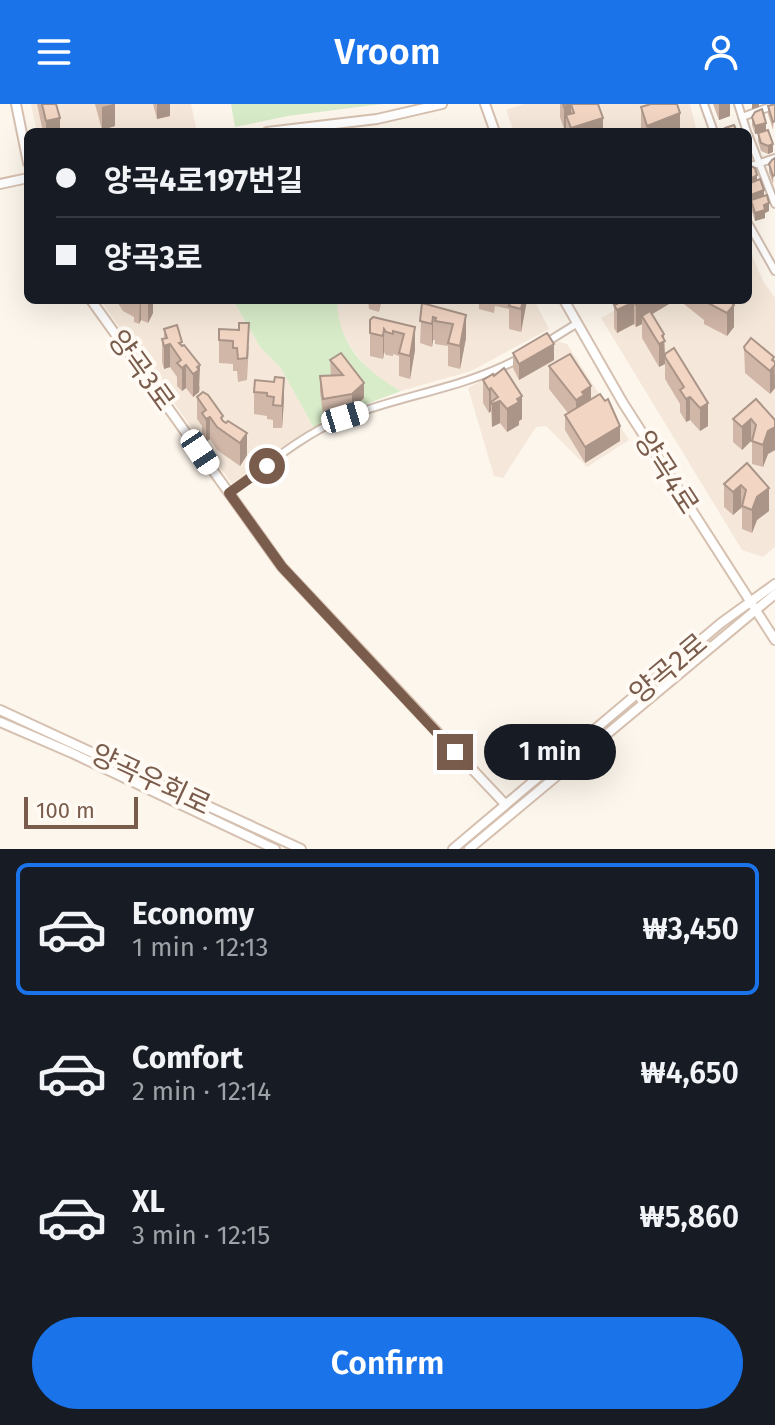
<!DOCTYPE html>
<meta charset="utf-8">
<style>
:root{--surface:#171b24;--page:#242831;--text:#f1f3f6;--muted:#9ea1a6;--line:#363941;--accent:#1a73e8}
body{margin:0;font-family:"Fira Sans","Noto Sans KR",sans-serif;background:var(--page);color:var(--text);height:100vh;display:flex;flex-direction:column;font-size:30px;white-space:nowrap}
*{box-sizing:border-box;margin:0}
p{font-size:26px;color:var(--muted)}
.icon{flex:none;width:44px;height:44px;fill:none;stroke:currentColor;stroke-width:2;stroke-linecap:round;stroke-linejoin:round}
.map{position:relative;height:745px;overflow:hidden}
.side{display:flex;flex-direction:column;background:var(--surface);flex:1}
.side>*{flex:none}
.top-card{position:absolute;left:24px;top:24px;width:728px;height:176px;border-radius:12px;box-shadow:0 8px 32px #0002;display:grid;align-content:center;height:176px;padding:0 32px;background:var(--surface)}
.scale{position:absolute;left:24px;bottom:20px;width:114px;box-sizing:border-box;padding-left:8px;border:4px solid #7a5c4d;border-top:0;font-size:22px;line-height:28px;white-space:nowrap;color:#7a5c4d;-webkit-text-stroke:6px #fffaf3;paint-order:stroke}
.end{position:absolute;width:36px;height:36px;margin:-18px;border:10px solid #7a5c4d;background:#fff;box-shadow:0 0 0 4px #fff}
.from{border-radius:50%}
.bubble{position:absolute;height:56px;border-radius:28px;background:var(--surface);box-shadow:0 8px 32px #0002;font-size:26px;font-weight:600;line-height:56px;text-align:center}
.car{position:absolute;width:24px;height:48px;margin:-24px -12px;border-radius:10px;box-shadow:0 0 6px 2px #0007;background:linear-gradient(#fff 24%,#345 0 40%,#fff 0 76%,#345 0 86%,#fff 0)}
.top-card b{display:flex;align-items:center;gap:28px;height:76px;font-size:30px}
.top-card b+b{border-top:2px solid var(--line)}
.top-card i{width:20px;height:20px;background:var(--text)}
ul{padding:14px 0 0;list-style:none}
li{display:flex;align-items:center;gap:24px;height:132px;margin:0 16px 12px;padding:0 16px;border:4px solid transparent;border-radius:12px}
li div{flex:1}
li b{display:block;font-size:30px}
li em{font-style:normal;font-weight:600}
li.on{border-color:var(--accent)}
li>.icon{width:72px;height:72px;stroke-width:1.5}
.action{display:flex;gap:16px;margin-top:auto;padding:16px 32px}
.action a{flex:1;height:92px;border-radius:48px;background:var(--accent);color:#fff;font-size:32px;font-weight:600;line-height:92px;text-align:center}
header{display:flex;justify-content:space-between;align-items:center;height:104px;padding:0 32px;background:var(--accent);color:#fff;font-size:36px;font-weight:600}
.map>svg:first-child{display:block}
</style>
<header><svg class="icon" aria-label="menu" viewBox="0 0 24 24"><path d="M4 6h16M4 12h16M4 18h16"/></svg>Vroom<svg class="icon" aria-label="person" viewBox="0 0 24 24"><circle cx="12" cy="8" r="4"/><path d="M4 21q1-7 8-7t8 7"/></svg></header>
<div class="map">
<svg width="775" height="745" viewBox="0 0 775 745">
<rect width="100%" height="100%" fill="#fdf6ec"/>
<!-- residential -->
<g fill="#f5e8da">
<path d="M31,0H191L197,28H37Z"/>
<path d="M524,0H690L697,28H514L506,6Z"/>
<path d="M748,142L763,177L775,194V443L763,453L742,446L601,214L634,196H748Z"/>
<path d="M100,196H233L260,243L280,263L314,324L273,349L232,380Z"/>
<path d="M337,196H534L549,225L471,267L401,287L374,272L350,243L338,219Z"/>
<path d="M556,237L567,240L629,336L587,363L546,322L536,323L503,374L494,372L468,284Z"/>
</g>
<!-- green -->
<g fill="#d8ecc9">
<path d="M231,0H382L288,12L235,23Z"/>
<path d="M233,196H337C338,241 364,266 401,287L329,314L314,324L280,263L260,243Z"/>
</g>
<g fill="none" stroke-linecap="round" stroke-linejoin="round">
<!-- street casing -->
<g stroke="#d1beb0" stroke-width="10">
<g id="street">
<path d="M704,0L714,28"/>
<path d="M738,0L747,28"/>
<path d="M742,13L775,1"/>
<path d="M748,30L775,100"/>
<path d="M748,63L775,54"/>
<path d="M748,119L775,167"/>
<path d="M547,238L576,220"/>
<path d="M229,389C264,364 300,332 341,315C400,291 463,285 520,254"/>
</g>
</g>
<!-- secondary casing -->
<g stroke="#d6c0b0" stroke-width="12">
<g id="secondary">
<path d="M16,0L28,59"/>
<path d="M485,0L495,28"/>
<path d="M267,28L377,15L442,0"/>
<path d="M0,80L28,74"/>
<path d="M91,196L282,463L505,700"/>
<path d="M564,196L623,299L775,536"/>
<path d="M0,606L301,745"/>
<path d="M0,618L72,649L275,745"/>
<path d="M453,745L721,519L775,480"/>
<path d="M469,745L775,490"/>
</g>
</g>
<!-- street -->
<use href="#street" stroke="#fff" stroke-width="6"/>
<!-- secondary -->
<use href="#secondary" stroke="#fff" stroke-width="8"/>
</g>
<!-- wall -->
<g fill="#d1b7a8">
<path d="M37,0H56L60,28H43Z"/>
<path d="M95,0H115V22L102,26Z"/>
<path d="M153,0H170V12L157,15Z"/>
<path d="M560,0H598L603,28H566V25H564L560,13Z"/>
<path d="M713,0H730V12L719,16Z"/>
<path d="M775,0L773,26L768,10V2Z"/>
<path d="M641,3L680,28H641Z"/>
<path d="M752,13L766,26L773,48L768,50L761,47L758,37V29H759L755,30L752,21Z"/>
<path d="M775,54L773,80L769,68V60Z"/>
<path d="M757,76L764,92L769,107L765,109V114L755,117L751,104V99L748,100Z"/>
<path d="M116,196H153V209L148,219L141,216L139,220L134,218V213L123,207Z"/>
<path d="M368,196H382L379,208L369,205Z"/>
<path d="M479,196H527L521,228L509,225V205L495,202L494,209L479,205Z"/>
<path d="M614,196H669V200L652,210L664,235L665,249L674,244L708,322L700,327L690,316L686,318L680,308V300L665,275V260L659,263L642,234V220L636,223L634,220L617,229L614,224Z"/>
<path d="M679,196H728L734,223L727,232L704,220V216Z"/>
<path d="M422,199L466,211V234L460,265L448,262V242L435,240V236H433L432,243L420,239Z"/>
<path d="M370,216L415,223V246L410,275L399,272V252L393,250V252L386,251L384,248L383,255L370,252Z"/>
<path d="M164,225L182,242L200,284L199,288L193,293L186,284L182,287L177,282V273L170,263L164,265L162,258V235L164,234Z"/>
<path d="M219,225L249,242L247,276L238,278L237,267H233V260L219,259Z"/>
<path d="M744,243L775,258V284L770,290L745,269Z"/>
<path d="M513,249L554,256L519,276L513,264Z"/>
<path d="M330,256L364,294L352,305L323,310L320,288V272H331Z"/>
<path d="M549,262L591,295L620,337L585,359L565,326V311L568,309L549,285Z"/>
<path d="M483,276L522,315L519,317V321L507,328L500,319L492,323L491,307L489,309L483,299Z"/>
<path d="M274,278L284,296L282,324H273V316L267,315V312L254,310V288Z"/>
<path d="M197,293L223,317L226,319L228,317L247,351L240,362L217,346L210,335L206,338L202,332V322L197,315Z"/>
<path d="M756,295L775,316V346L768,350L763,363L752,360V339L751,337L742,346L733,338V315Z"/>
<path d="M747,359L769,407L757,416L752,429L742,425V405L741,404L733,411L724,403V380Z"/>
</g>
<!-- shaded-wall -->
<g fill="#aa9588">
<path d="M113,0H115V22L102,26V3Z"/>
<path d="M157,0H170V12L157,15Z"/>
<path d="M571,0V23L566,11V25H564V3Z"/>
<path d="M719,0H730V12L719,16Z"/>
<path d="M752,0H759V3L752,5Z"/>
<path d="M680,9V28H647V22Z"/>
<path d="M60,14V28H46V17Z"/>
<path d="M603,14V28H571V24Z"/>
<path d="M766,19V26L755,30V22Z"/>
<path d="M773,40V48L768,50V42Z"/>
<path d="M757,71V79L748,83V76Z"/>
<path d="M764,86V94L748,100V92Z"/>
<path d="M769,99V107L765,109V114L755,117V109L764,101Z"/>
<path d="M140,196H141V216L139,220Z"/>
<path d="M148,196H153V209L148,219Z"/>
<path d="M523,196H527L521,228V205Z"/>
<path d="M643,196H669V200L644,215L642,212V220L636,223V201Z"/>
<path d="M634,198V220L617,229V206Z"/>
<path d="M734,201V223L727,232V209Z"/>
<path d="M466,211V234L460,265V242Z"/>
<path d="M433,213V236L432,243V220Z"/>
<path d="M415,223V246L410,275V252Z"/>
<path d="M384,225V248L383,255V232Z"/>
<path d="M664,230L665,260L659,263V240L662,232Z"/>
<path d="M170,240V263L164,265V242Z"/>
<path d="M554,240V256L519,276V260Z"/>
<path d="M774,253L775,284L770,290V267L772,256Z"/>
<path d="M186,261V284L182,287V264Z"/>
<path d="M200,261L199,288L193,293V270Z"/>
<path d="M284,274V296L282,324V302Z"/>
<path d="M364,279V294L352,305V290Z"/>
<path d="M591,282V305L576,319V296L582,288Z"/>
<path d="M491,284V307L489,309V286Z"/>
<path d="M522,292V315L519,317V321L507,328V305Z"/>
<path d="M690,293V316L686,318V295Z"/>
<path d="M500,297V319L492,323V300Z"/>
<path d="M708,299V322L700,327V304Z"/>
<path d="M210,313V335L206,338V315Z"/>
<path d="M751,315V337L742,346V323Z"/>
<path d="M620,322V337L585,359V343Z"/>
<path d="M775,323V346L768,350L763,363V341L768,327Z"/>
<path d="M247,329V351L240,362V339Z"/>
<path d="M741,381V404L733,411V388Z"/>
<path d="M769,384V407L757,416L752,429V406L757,393Z"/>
</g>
<!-- building -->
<g fill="#f3d5c3" stroke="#aa9588" stroke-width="2">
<path d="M42,0H56L60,14L46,17Z"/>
<path d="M563,0H598L603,14L571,24L566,11L574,9L571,0L564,3Z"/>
<path d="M651,0H677L680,9L647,22L641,3Z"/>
<path d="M775,0V17L773,18L768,2Z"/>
<path d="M762,5L766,19L755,22L752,13L755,8Z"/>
<path d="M734,21L737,28H726L725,24Z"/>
<path d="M768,26L773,40L768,42L761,39L758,29Z"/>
<path d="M775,54V71L773,72L769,60L772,56Z"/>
<path d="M751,62L755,64L757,71L748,76V63Z"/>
<path d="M760,75L764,86L748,92V80Z"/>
<path d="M767,91L769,99L764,101L765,106L755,109L751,96Z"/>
<path d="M511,196H523L521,205L509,202Z"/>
<path d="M615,196H644L636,201L634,198L617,206L614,201L617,200Z"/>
<path d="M705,196H728L734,201L727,209L704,197Z"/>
<path d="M422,199L466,211L460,242L448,239L453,220L435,217L436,214L433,213L432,220L420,217Z"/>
<path d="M650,207L664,230L662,232L665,237L659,240L642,212Z"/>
<path d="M373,213L415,223L410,252L399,249L404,230L393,227V230L386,228L384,225L383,232L370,229V216Z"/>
<path d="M239,219H249L247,254L238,255L237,244H233V237L219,236V225L239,226Z"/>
<path d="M177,221L182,238L179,239L182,242L184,241L200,261L197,263L199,266L193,270L186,261L182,264L177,259L181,256L170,240L164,242L162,235L167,234L164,225Z"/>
<path d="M547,229L554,240L519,260L513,249Z"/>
<path d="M751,234L774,253L772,256L775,258V261L770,267L745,246L744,243Z"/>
<path d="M674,244L708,299L700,304L690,293L686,295L680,286L684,283L665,253V250Z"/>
<path d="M341,249L364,279L352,290L323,295L320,272L343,271L330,256Z"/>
<path d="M570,250L591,282L582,288L584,291L576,296L549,262Z"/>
<path d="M504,264L522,292L517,295L519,298L507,305L500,297L492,300L491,298L498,293L491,284L489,286L483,276L493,270L494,272Z"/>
<path d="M275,273L284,274L282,302L273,301L274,293L267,292V289L254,288L255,276L274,278Z"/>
<path d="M203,288L208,291L223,312L221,314L223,317L226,319L228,317L247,329L240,339L217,323L210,313L206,315L202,309L206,306L197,293Z"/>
<path d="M600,290L605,297L608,295L620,322L585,343L565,311Z"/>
<path d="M756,295L775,316V323L768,327L763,341L752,337L756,321L751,315L742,323L733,315Z"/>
<path d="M747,359L769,384L757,393L752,406L742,402L746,386L741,381L733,388L724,380Z"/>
</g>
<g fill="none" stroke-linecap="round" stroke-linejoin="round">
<!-- route -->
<path stroke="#7a5c4d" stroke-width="10" d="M267,362L229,389L282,463L455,648"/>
</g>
<g text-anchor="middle" stroke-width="8" stroke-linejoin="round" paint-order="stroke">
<!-- street labels -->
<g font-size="28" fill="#7a5c4d" stroke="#fffaf3">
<text transform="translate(142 266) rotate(54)" y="10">양곡3로</text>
<text transform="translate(667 368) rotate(57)" y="10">양곡4로</text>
<text transform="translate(668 564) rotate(-40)" y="10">양곡2로</text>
<text transform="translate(151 675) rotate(25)" y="10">양곡우회로</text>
</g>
</g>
</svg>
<div class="scale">100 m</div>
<i class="end from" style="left:267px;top:362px"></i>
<i class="end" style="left:455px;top:648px"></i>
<div class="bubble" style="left:484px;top:620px;width:132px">1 min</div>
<i class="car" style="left:345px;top:313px;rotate:73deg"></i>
<i class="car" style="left:200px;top:348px;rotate:146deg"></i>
<div class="top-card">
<b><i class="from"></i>양곡4로197번길</b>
<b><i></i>양곡3로</b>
</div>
</div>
<section class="side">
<ul>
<li class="on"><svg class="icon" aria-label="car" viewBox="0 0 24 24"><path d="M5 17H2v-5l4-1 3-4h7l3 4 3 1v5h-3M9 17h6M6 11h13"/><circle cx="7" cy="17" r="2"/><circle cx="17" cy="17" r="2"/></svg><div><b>Economy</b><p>1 min · 12:13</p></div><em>₩3,450</em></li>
<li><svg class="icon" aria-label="car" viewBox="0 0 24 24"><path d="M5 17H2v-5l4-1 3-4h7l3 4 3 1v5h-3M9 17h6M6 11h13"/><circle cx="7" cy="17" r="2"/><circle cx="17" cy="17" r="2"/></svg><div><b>Comfort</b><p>2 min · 12:14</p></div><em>₩4,650</em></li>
<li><svg class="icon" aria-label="car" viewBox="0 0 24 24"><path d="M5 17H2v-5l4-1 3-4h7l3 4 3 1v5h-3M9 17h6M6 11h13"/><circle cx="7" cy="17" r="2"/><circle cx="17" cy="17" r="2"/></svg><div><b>XL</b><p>3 min · 12:15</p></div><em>₩5,860</em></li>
</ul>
<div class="action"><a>Confirm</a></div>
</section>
